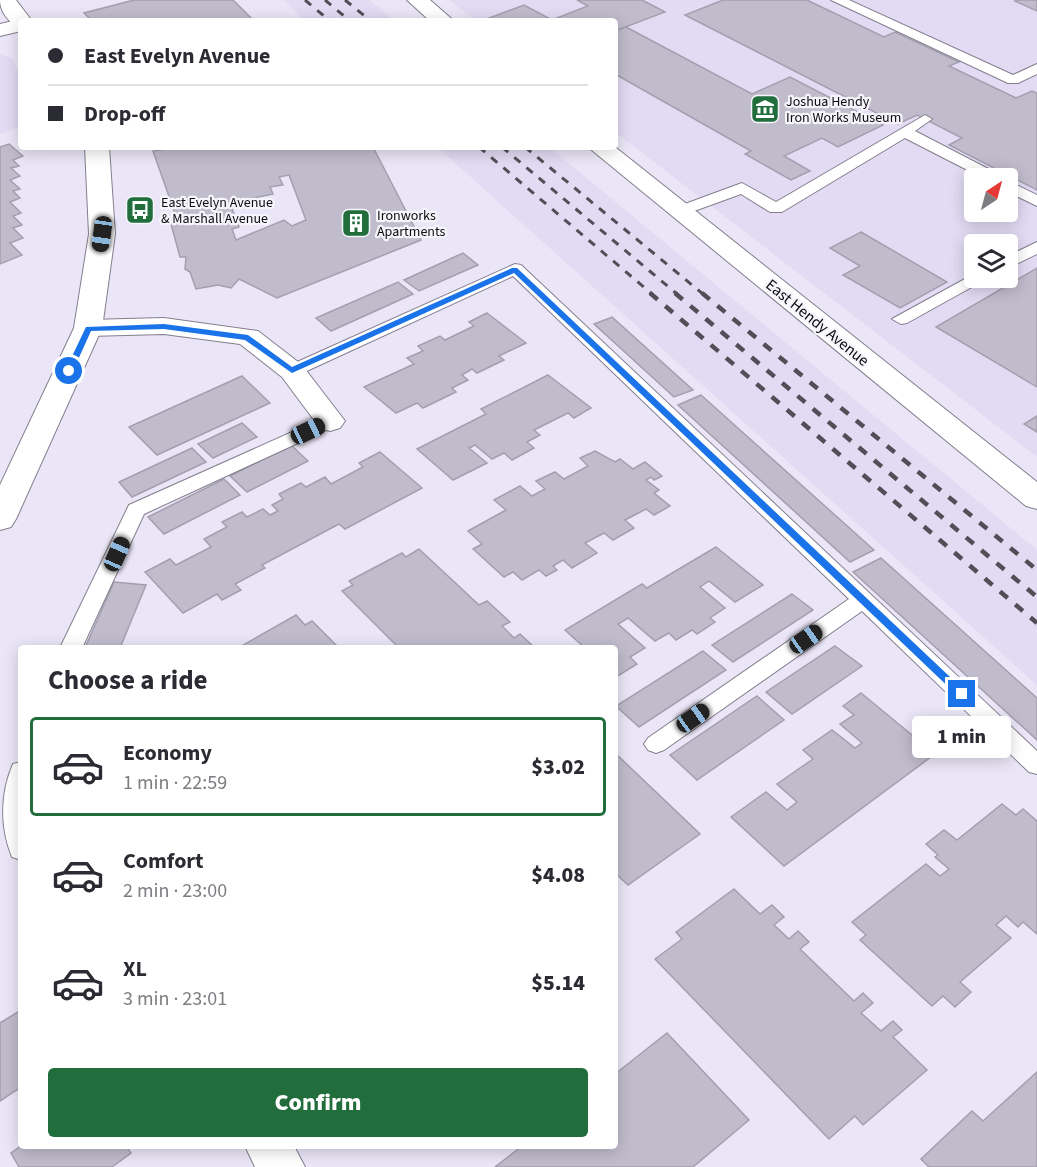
<!DOCTYPE html>
<meta charset="utf-8">
<style>
:root{--surface:#fff;--page:#f2f2f3;--text:#2b2b33;--muted:#7c7c81;--line:#e1e1e2;--accent:#216d3c}
body{margin:0;font-family:"Source Sans 3",sans-serif;background:var(--page);color:var(--text);height:100vh;display:flex;flex-direction:column;font-size:22px;white-space:nowrap}
*{box-sizing:border-box;margin:0}
p{font-size:20px;color:var(--muted)}
.icon{flex:none;width:33px;height:33px;fill:none;stroke:currentColor;stroke-width:2;stroke-linecap:round;stroke-linejoin:round}
.map{position:relative;flex:1;overflow:hidden}
.panel{position:absolute;left:18px;top:645px;width:600px;height:504px;display:flex;flex-direction:column;background:var(--surface);border-radius:6px;box-shadow:0 3px 15px #0003}
.panel>*{flex:none}
.hud{position:absolute;left:18px;top:18px;width:600px;height:132px;border-radius:6px;box-shadow:0 3px 15px #0003;display:grid;align-content:center;height:132px;padding:0 30px;background:var(--surface)}
.needle{width:39px;rotate:36deg}
.tools{position:absolute;left:964px;top:168px;display:grid;gap:12px}
.tools a{display:grid;place-items:center;width:54px;height:54px;border-radius:6px;background:var(--surface);box-shadow:0 3px 15px #0003;font-size:30px}
.end{position:absolute;width:27px;height:27px;margin:-14px;border:8px solid #1a73e8;background:#fff;box-shadow:0 0 0 3px #fff}
.from{border-radius:50%}
.bubble{position:absolute;height:42px;border-radius:6px;background:var(--surface);box-shadow:0 3px 15px #0003;font-size:20px;font-weight:800;line-height:42px;text-align:center}
.car{position:absolute;width:18px;height:36px;margin:-18px -9px;border-radius:8px;box-shadow:0 0 4px 2px #0007;background:linear-gradient(#222 24%,#8ab4d8 0 40%,#222 0 76%,#8ab4d8 0 86%,#222 0)}
.hud b{display:flex;align-items:center;gap:21px;height:57px;font-size:22px}
.hud b+b{border-top:2px solid var(--line)}
.hud i{width:15px;height:15px;background:var(--text)}
ul{padding:0;list-style:none}
li{display:flex;align-items:center;gap:18px;height:99px;margin:0 12px 9px;padding:0 18px;border:3px solid transparent;border-radius:6px}
li div{flex:1}
li b{display:block;font-size:22px}
li em{font-style:normal;font-weight:800}
li.current{border-color:var(--accent)}
li>.icon{width:54px;height:54px;stroke-width:1.5}
h2{padding:0 30px;font-size:27px;line-height:72px}
.cta{display:flex;gap:12px;margin-top:auto;padding:12px 30px}
.cta a{flex:1;height:69px;border-radius:6px;background:var(--accent);color:#fff;font-size:24px;font-weight:800;line-height:69px;text-align:center}
.map>svg:first-child{display:block}
</style>
<div class="map">
<svg width="1037" height="1167" viewBox="0 0 1037 1167">
<rect width="100%" height="100%" fill="#ebe6f7"/>
<!-- built -->
<g fill="#e2dbf3" fill-rule="evenodd">
<path d="M284,0H369L395,21H305Z"/>
<path d="M449,0H1037V457L615,132V21H476ZM975,178H1008V212H975ZM975,244H1008V278H975Z"/>
<path d="M0,54L12,58L21,78V127L0,134Z"/>
<path d="M437,147H549L1037,550V685Z"/>
</g>
<!-- building -->
<g fill="#c1bccc" stroke="#a39faf" stroke-width="1.5" fill-rule="evenodd">
<path d="M134,0H233L254,21H92L84,13Z"/>
<path d="M577,0H642L665,12L615,31V21L484,20L524,5L552,20L588,6Z"/>
<path d="M723,0H807L884,37L895,32L959,62L949,66L1016,98L1032,91L1037,93V190L949,145L962,138L917,115L898,124L685,15Z"/>
<path d="M1018,0H1037V11L1015,1Z"/>
<path d="M626,27L752,94L790,77L883,125L838,147L822,138L784,156L810,171L791,180L745,154L751,151L615,74V31Z"/>
<path d="M9,144L23,156L13,160L19,166L11,168L20,176L10,180L20,189L13,191L20,198L10,202L21,213L13,216L22,225L13,228L23,238L10,243L22,255L0,264V147Z"/>
<path d="M373,147L421,240L277,298L239,279L231,288L218,285L196,289L190,272L185,269L186,257H180L171,224L178,222L153,151L180,147ZM289,175L306,220L292,226L284,220L236,240L232,229L239,227L231,206L241,205L239,201L273,194L270,187L283,185L279,177Z"/>
<path d="M861,232L947,282L900,308L843,275L860,266L830,248Z"/>
<path d="M463,253L478,265L419,291L404,280Z"/>
<path d="M1037,268V387L936,327Z"/>
<path d="M398,282L413,294L331,331L316,318Z"/>
<path d="M487,313L526,343L499,356L504,360L477,373L472,369L462,375L468,380L452,388L456,392L423,408L417,403L396,413L364,387L414,364L407,358L423,351L418,346L440,336L445,340L474,326L469,322Z"/>
<path d="M612,317L693,390L674,397L594,324Z"/>
<path d="M548,375L591,408L574,418L568,413L534,430L540,435L527,442L534,448L512,460L504,453L492,459L475,445L469,448L487,463L453,480L417,449L486,414L481,409Z"/>
<path d="M242,376L270,403L157,455L129,427Z"/>
<path d="M701,395L874,550L850,562L678,405Z"/>
<path d="M1037,416V432L1024,424Z"/>
<path d="M242,423L257,437L213,458L198,444Z"/>
<path d="M291,445L308,461L247,492L230,476Z"/>
<path d="M192,448L206,462L132,497L119,482Z"/>
<path d="M595,451L615,462L620,459L633,469L645,462L662,476L654,480L651,477L646,480L659,490L654,493L670,506L654,515L646,509L625,520L634,528L613,540L604,533L585,543L597,553L572,568L563,560L553,566L557,570L546,576L539,570L522,580L513,572L504,577L473,549L482,544L468,531L506,510L494,500L520,486L532,496L545,489L536,481L555,472L564,479L588,466L580,458Z"/>
<path d="M380,452L422,488L345,529L339,524L262,565L265,568L235,584L241,590L222,600L217,594L183,613L145,572L170,559L176,565L211,547L204,539L227,527L222,522L242,512L247,517L263,509L270,515L278,511L272,505L283,499L279,494L301,483L306,487L325,477L331,484L363,467L359,463Z"/>
<path d="M224,479L240,495L164,534L148,517Z"/>
<path d="M716,547L763,585L735,602L709,581L700,587L725,608L710,618L715,622L697,634L692,630L676,640L669,633L655,641L628,618L618,624L645,648L630,657L637,664L616,677L615,648H585L565,630L642,584L647,588Z"/>
<path d="M419,549L479,605L487,601L510,622L502,626L514,638L520,634L535,648H399L342,591L353,585L349,581L402,553L406,557Z"/>
<path d="M881,558L1037,698V740L853,572Z"/>
<path d="M114,582L146,585L120,648H85Z"/>
<path d="M792,594L813,610L733,662L712,645Z"/>
<path d="M296,615L305,625L312,621L339,648H238Z"/>
<path d="M835,646L862,666L792,714L766,692Z"/>
<path d="M703,651L726,670L639,727L616,706Z"/>
<path d="M861,693L935,754L784,866L731,817L766,792L787,810L797,802L777,784L813,759L803,750L832,730L855,748L862,743L840,724L854,715L843,706Z"/>
<path d="M757,696L784,720L697,780L670,755Z"/>
<path d="M615,753L700,834L628,885L615,873Z"/>
<path d="M1002,804L1016,815L1023,809L1037,821V934L1023,922L1018,927L1006,916L996,925L1011,938L960,982L971,992L955,1007L943,996L932,1006L860,940L866,935L852,922L926,864L940,876L949,869L935,857L938,855L926,844L944,830L957,840Z"/>
<path d="M734,889L760,914L772,905L784,917L774,925L789,939L798,931L809,942L800,949L854,1001L863,993L873,1003L861,1013L881,1031L893,1021L902,1030L893,1037L927,1070L863,1125L855,1116L829,1139L655,959L682,939L676,932Z"/>
<path d="M21,1010V1087L0,1101V1023Z"/>
<path d="M667,1033L749,1120L693,1167H495L522,1146H615V1074Z"/>
<path d="M1037,1072V1167H929L921,1159L972,1111L983,1121Z"/>
<path d="M21,1146H126L131,1153L112,1167H19L11,1153Z"/>
</g>
<g fill="none" stroke-linecap="round" stroke-linejoin="round">
<!-- service casing -->
<g stroke="#837e8e" stroke-width="2">
<g id="service">
<path d="M831,0H849L1013,75L1037,64V74L1018,83H1008Z"/>
<path d="M925,115L932,119L915,131L1000,175L1001,178H983L905,138L782,212H770L741,194L686,214H674L672,211L674,208L742,183L776,202Z"/>
<path d="M1008,181L1037,195V206L1008,192Z"/>
<path d="M1037,242V254L1008,268V256Z"/>
<path d="M515,264L521,265L1037,751V774L1029,772L862,611L664,750L656,753L648,750L644,744L648,738L849,599L513,276L298,375H286L283,371L286,367Z"/>
<path d="M974,274L975,278H988L907,323L901,324L892,319Z"/>
<path d="M330,415L337,417L339,421L337,425L144,514L82,648H60L129,505Z"/>
<path d="M21,762V860L12,857C0,828 0,794 13,764Z"/>
</g>
</g>
<!-- minor casing -->
<g stroke="#837e8e" stroke-width="2">
<g id="minor">
<path d="M21,19L29,21H21V31L0,36V24Z"/>
<path d="M164,318L258,331L302,365L345,421L340,428L330,431L320,428L282,377L240,344L164,334L88,336L78,334L74,328L78,322L88,320Z"/>
<path d="M245,1146H294L305,1167H255Z"/>
</g>
</g>
<!-- tertiary casing -->
<g stroke="#837e8e" stroke-width="2">
<g id="tertiary">
<path d="M407,0H430L454,21H430Z"/>
<path d="M588,147H615L1037,482V509L1026,506Z"/>
</g>
</g>
<!-- secondary casing -->
<g stroke="#837e8e" stroke-width="2">
<g id="secondary">
<path d="M0,0H16L32,21H21V27C10,25 0,12 0,0Z"/>
<path d="M85,147H109L115,234L102,328L16,519L11,527L0,530V485L74,328L89,234Z"/>
</g>
</g>
<!-- service -->
<use href="#service" fill="#fff" fill-rule="evenodd"/>
<!-- minor -->
<use href="#minor" fill="#fff" fill-rule="evenodd"/>
<!-- tertiary -->
<use href="#tertiary" fill="#fff" fill-rule="evenodd"/>
<!-- secondary -->
<use href="#secondary" fill="#fff" fill-rule="evenodd"/>
<!-- rail-far1 -->
<g stroke="#514e57" stroke-width="3" stroke-dasharray="8 8" stroke-linecap="butt">
<path d="M305,0L330,21"/>
<path d="M325,0L350,21"/>
<path d="M345,0L371,21"/>
<path d="M479,147L652,294"/>
<path d="M502,147L677,294"/>
<path d="M525,147L703,294"/>
</g>
<!-- rail -->
<g stroke="#514e57" stroke-width="4.5" stroke-dasharray="10 10" stroke-linecap="butt">
<path d="M650,293L1037,623"/>
<path d="M675,293L1037,597"/>
<path d="M702,293L1037,570"/>
</g>
</g>
<!-- route -->
<path fill="#1a73e8" d="M512,268H517L966,692V697H959L514,273L292,373L245,340L164,329L91,331L72,373L65,371L86,327L164,324L248,335L292,367Z"/>
<!-- icons -->
<defs>
<g id="museum-square" transform="scale(1.5)"><rect x="-9" y="-9" width="18" height="18" rx="4" fill="#216d3c" stroke="#f7f5fc"/><path d="M0-6L6-3V-2H-6V-3ZM-5-1h2V3h-2ZM-1-1h2V3h-2ZM3-1h2V3H3ZM-6 4H6V6H-6Z" fill="#fff"/></g>
<g id="bus-square" transform="scale(1.5)"><rect x="-9" y="-9" width="18" height="18" rx="4" fill="#216d3c" stroke="#f7f5fc"/><path d="M-5-6H5V4H4V6H2V4H-2V6H-4V4H-5ZM-3.5-4V0h7V-4ZM-3.5 1.2v1.5H-2V1.2ZM2 1.2v1.5H3.5V1.2Z" fill="#fff"/></g>
<g id="building-square" transform="scale(1.5)"><rect x="-9" y="-9" width="18" height="18" rx="4" fill="#216d3c" stroke="#f7f5fc"/><path d="M-4-6H4V6H1V3H-1V6H-4ZM-2.5-4.3h1.7v1.8h-1.7ZM.8-4.3h1.7v1.8H.8ZM-2.5-1h1.7V.8h-1.7ZM.8-1h1.7V.8H.8Z" fill="#fff"/></g>
</defs>
<g fill-rule="evenodd">
<use href="#museum-square" x="765" y="109"/>
<use href="#bus-square" x="140" y="210"/>
<use href="#building-square" x="356" y="223"/>
</g>
<g text-anchor="middle" stroke-width="4.5" stroke-linejoin="round" paint-order="stroke">
<!-- far-poi labels -->
<g font-size="14" fill="#0d0b10" stroke="#f7f5fc" text-anchor="start">
<text x="786" y="106">Joshua Hendy<tspan x="786" dy="16">Iron Works Museum</tspan></text>
<text x="161" y="207">East Evelyn Avenue<tspan x="161" dy="16">&amp; Marshall Avenue</tspan></text>
<text x="377" y="220">Ironworks<tspan x="377" dy="16">Apartments</tspan></text>
</g>
<!-- street labels -->
<g font-size="16" fill="#0d0b10" stroke="#f7f5fc">
<text transform="translate(818 322) rotate(39)" y="6">East Hendy Avenue</text>
</g>
</g>
</svg>
<div class="tools">
<a><svg class="needle" viewBox="-14 -14 28 28"><path d="M0-13l5 13h-10z" fill="#e53935"/><path d="M0 13l5-13h-10z" fill="#7c7c81"/></svg></a>
<a><svg class="icon" aria-label="layers" viewBox="0 0 24 24"><path d="M12 4l9 5-9 5-9-5zM3 14l9 5 9-5"/></svg></a>
</div>
<i class="end from" style="left:69px;top:371px"></i>
<i class="end" style="left:962px;top:694px"></i>
<div class="bubble" style="left:912px;top:716px;width:99px">1 min</div>
<i class="car" style="left:102px;top:234px;rotate:188deg"></i>
<i class="car" style="left:308px;top:431px;rotate:65deg"></i>
<i class="car" style="left:117px;top:554px;rotate:24deg"></i>
<i class="car" style="left:806px;top:639px;rotate:55deg"></i>
<i class="car" style="left:693px;top:718px;rotate:55deg"></i>
<div class="hud">
<b><i class="from"></i>East Evelyn Avenue</b>
<b><i></i>Drop-off</b>
</div>
<section class="panel">
<h2>Choose a ride</h2>
<ul>
<li class="current"><svg class="icon" aria-label="car" viewBox="0 0 24 24"><path d="M5 17H2v-5l4-1 3-4h7l3 4 3 1v5h-3M9 17h6M6 11h13"/><circle cx="7" cy="17" r="2"/><circle cx="17" cy="17" r="2"/></svg><div><b>Economy</b><p>1 min · 22:59</p></div><em>$3.02</em></li>
<li><svg class="icon" aria-label="car" viewBox="0 0 24 24"><path d="M5 17H2v-5l4-1 3-4h7l3 4 3 1v5h-3M9 17h6M6 11h13"/><circle cx="7" cy="17" r="2"/><circle cx="17" cy="17" r="2"/></svg><div><b>Comfort</b><p>2 min · 23:00</p></div><em>$4.08</em></li>
<li><svg class="icon" aria-label="car" viewBox="0 0 24 24"><path d="M5 17H2v-5l4-1 3-4h7l3 4 3 1v5h-3M9 17h6M6 11h13"/><circle cx="7" cy="17" r="2"/><circle cx="17" cy="17" r="2"/></svg><div><b>XL</b><p>3 min · 23:01</p></div><em>$5.14</em></li>
</ul>
<div class="cta"><a>Confirm</a></div>
</section>
</div>
